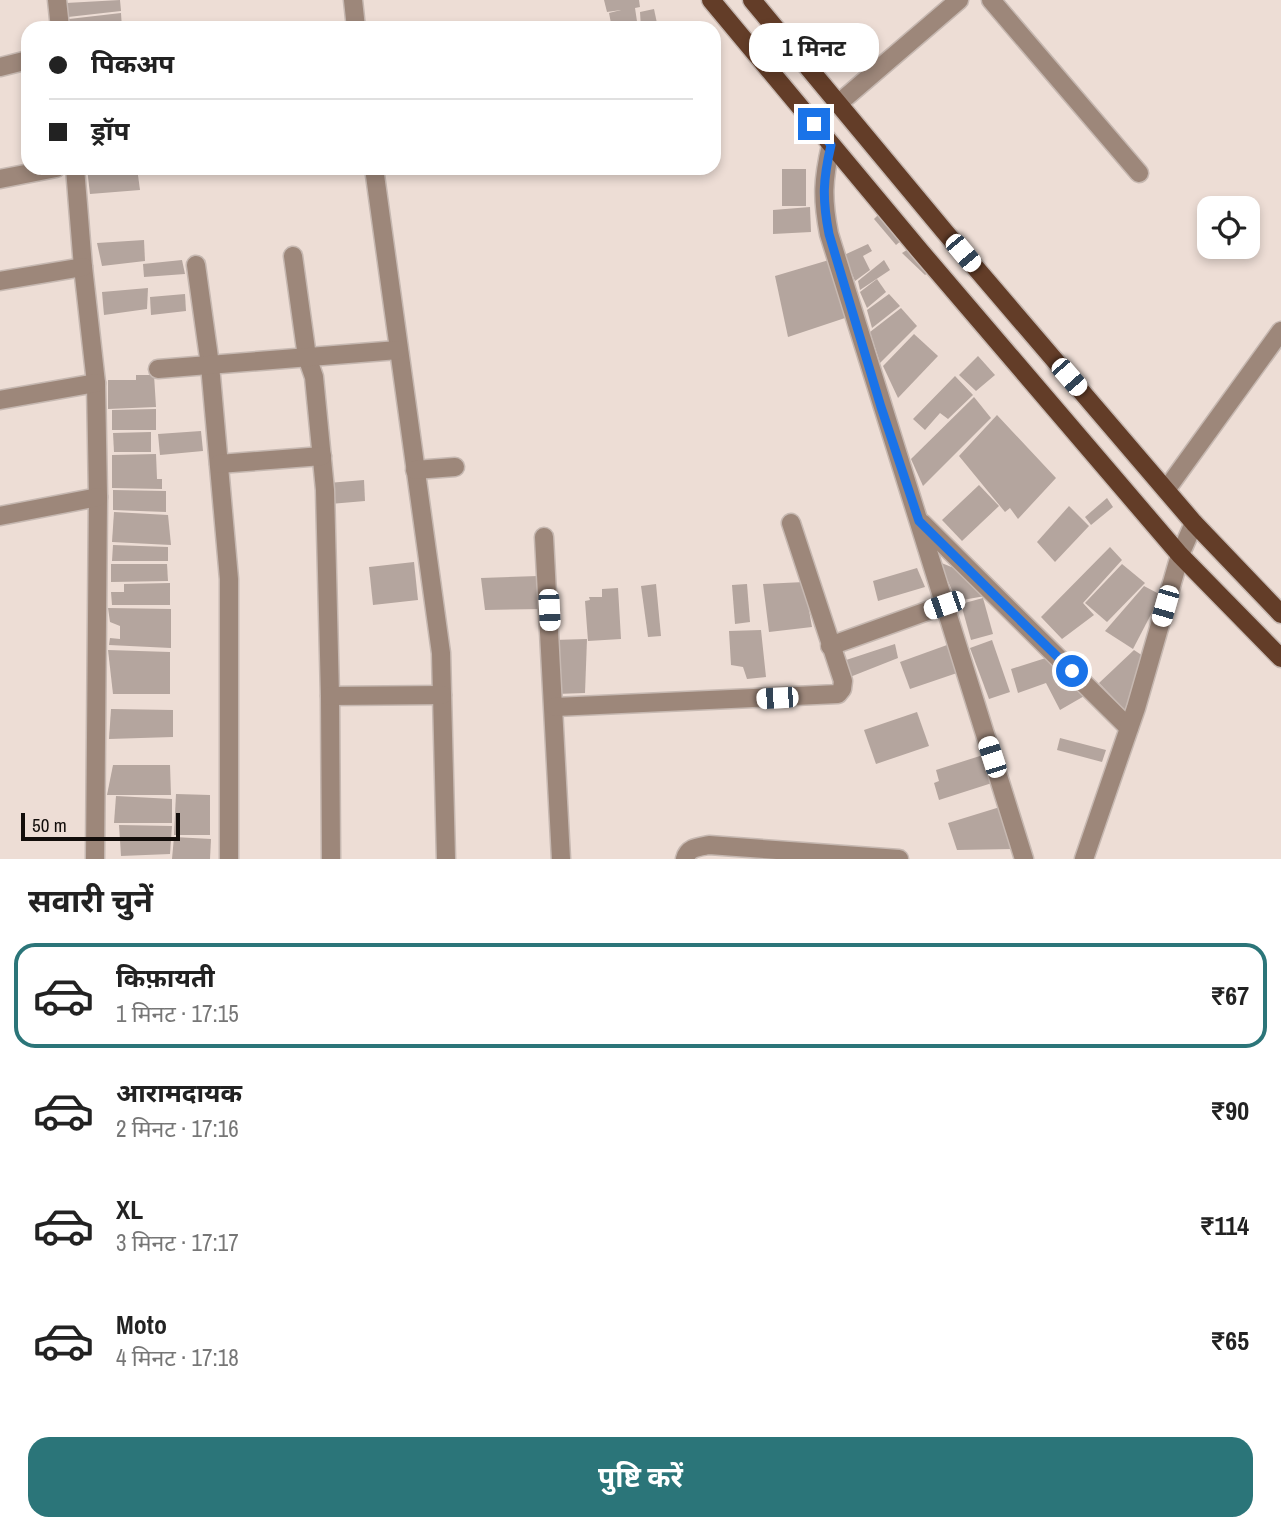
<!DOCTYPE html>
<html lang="hi">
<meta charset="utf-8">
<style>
:root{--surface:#fff;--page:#f2f2f2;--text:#222;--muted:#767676;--line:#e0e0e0;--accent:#2b7579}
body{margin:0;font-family:"Archivo Narrow","Noto Sans Devanagari",sans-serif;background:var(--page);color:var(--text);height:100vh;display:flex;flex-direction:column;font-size:26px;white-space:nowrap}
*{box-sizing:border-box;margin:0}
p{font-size:23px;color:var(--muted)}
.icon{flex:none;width:38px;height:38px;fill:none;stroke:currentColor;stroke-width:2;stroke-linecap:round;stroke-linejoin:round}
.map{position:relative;height:859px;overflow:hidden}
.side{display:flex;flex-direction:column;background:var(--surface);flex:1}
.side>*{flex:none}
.guide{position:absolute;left:21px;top:21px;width:700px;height:154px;border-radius:21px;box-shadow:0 4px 10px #0003;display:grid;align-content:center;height:154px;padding:0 28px;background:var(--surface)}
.buttons{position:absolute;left:1197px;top:196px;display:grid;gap:14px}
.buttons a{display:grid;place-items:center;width:63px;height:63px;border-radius:14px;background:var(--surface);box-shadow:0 4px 10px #0003;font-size:35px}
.scale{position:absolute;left:21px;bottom:18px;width:159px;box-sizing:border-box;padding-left:7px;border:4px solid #130e0b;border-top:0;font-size:19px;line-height:24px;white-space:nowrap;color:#130e0b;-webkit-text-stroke:5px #edddd5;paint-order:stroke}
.end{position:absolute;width:32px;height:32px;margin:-16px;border:9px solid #1a73e8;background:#fff;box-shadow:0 0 0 4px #fff}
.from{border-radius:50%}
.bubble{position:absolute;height:49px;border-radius:21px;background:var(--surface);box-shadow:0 4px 10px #0003;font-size:23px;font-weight:700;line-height:49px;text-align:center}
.car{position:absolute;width:21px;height:42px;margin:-21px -10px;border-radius:9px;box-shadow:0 0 5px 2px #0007;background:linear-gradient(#fff 24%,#345 0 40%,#fff 0 76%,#345 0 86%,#fff 0)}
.guide b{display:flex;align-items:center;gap:24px;height:66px;font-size:26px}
.guide b+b{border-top:2px solid var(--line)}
.guide i{width:18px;height:18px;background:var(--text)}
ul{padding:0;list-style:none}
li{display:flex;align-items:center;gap:21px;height:105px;margin:0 14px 10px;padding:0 14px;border:4px solid transparent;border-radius:21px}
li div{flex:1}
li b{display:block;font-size:26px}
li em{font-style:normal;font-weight:700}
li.selected{border-color:var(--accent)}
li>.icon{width:63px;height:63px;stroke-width:1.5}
h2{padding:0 28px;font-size:32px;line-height:84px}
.primary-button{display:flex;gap:14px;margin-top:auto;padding:14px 28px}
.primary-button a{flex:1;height:80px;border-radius:21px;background:var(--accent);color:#fff;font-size:28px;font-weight:700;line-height:80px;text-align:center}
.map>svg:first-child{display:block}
</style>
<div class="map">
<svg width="1281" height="859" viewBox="0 0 1281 859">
<rect width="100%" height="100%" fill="#edddd5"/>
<!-- building -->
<g fill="#b4a59e">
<path d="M120,0L121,11L68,17L66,3Z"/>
<path d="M604,0H639L640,7L635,8L638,28H612L609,13L621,10L607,12Z"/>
<path d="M654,9L658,28H641L640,12Z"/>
<path d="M121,13L122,28H70L69,19Z"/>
<path d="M87,168H137L140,190L90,194Z"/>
<rect x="782" y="169" width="24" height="37"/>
<path d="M810,207L811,232L773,234V210Z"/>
<path d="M880,213L902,240L896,245L874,219Z"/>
<path d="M144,240L145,261L102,266L97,243Z"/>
<path d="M868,244L872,251L863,256L870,270L855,281L844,255Z"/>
<path d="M910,248L930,272L925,275L902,253Z"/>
<path d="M182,260L185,274L144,277L143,264Z"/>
<path d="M829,260L845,318L788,337L775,276Z"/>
<path d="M884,260L890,270L860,290L858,281Z"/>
<path d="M877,279L886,292L867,308L860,292Z"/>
<path d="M148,288L147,309L104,315L102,292Z"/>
<path d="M185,294L186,311L151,315L150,297Z"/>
<path d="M889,294L900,306L872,328L867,310Z"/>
<path d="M901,308L917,326L880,363L870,332Z"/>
<path d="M914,334L938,356L898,398L883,366Z"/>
<path d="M978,356L995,375L976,391L959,375Z"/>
<path d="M136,375H154L156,407L108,409V380H136Z"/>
<path d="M955,376L973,395L948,419L940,413L925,430L913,419Z"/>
<path d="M974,397L991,418L923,486L911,459Z"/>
<path d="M156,409V430H112V410Z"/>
<path d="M997,415L1056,478L1018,519L1010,508L1005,512L959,456Z"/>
<path d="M201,431L203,451L160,455L158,434Z"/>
<path d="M151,432V452H114L113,433Z"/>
<path d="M156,454L157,479H162V489L112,488V455Z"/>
<path d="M364,480L365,501L330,504L328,483Z"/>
<path d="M979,485L999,506L962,541L942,520Z"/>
<path d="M113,490L166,491V512L113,510Z"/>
<path d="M1107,498L1113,507L1091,525L1085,517Z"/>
<path d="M1069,506L1089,526L1055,562L1037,542Z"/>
<path d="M114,512L168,515L171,545L112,542Z"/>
<path d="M113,545L168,547V561H112Z"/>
<path d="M1110,547L1122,560L1083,603L1094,615L1062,639L1041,617Z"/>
<path d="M414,562L418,600L373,605L369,567Z"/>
<path d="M939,562L969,574L985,596L957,601Z"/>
<path d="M111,564H167L168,581L111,582Z"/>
<path d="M1122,564L1145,583L1107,622L1085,603Z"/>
<path d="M917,568L925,587L878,601L873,581Z"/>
<path d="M538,576L543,609L485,610L481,578Z"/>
<path d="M804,582L812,627L769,632L763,584Z"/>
<path d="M170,583V605H112L111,592H124V584Z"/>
<path d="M656,584L661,636L648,637L641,586Z"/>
<path d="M747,584L750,622L735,624L732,585Z"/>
<path d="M1144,586L1161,595L1133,649L1105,631Z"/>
<path d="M618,588L621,639L588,641L585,601L590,600L589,597H602V589Z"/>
<path d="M983,598L993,634L971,640L961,604Z"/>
<path d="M108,608L171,609V648L109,645L110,638L120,639V626L110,622Z"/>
<path d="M761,630L766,677L747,679L743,667L731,665L729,631Z"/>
<path d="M587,639L585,693L556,694L553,640Z"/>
<path d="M992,640L1010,692L989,699L970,648Z"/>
<path d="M895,644L898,658L850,677L843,661Z"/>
<path d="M947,645L957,673L910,689L900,662Z"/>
<path d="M108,650L170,652V694H113Z"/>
<path d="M1134,650L1143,656L1126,711L1099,683Z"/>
<path d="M1052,656L1086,695L1060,710L1046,683L1018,693L1011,669Z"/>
<path d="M111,709L173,710V737L109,739Z"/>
<path d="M917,712L929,746L876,764L864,730Z"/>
<path d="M1060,738L1106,750L1102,762L1057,750Z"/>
<path d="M983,755L992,783L939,800L934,783L939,781L936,770Z"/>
<path d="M113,765H170L171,795H107Z"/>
<path d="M176,794L210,795V835H174Z"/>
<path d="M116,796L172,799V823H114Z"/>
<path d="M1000,807L1013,849L957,850L948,823Z"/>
<path d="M119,825L172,826L170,854L121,856Z"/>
<path d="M174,837L211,839L210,859H172Z"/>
</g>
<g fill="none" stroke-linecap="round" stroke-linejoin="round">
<!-- minor casing -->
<g stroke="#c6b8b1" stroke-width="21">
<g id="minor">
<path d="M57,0L60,28"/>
<path d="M353,0L356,28"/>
<path d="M991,0L1139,173"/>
<path d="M0,67L28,60"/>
<path d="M839,103L959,0"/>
<path d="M831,145C823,180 822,198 829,234L1024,859"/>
<path d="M75,168L83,267L96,383L98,497L95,859"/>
<path d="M374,168L441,653L446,859"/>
<path d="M0,179L56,168"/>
<path d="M293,256L307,357L314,377L325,490L330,696L331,859"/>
<path d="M196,265L210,365L229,579V859"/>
<path d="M0,281L83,267"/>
<path d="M158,369L398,350"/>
<path d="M0,400L96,383"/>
<path d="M219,464L322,456"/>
<path d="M415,470L455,467"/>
<path d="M1166,490L1281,331"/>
<path d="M0,516L98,497"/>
<path d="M922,523L1129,728"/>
<path d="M544,537L561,859"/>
<path d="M830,646L944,605"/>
<path d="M330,696L442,695"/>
<path d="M555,707L838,694L842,689L843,681L791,523"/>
<path d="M685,859C688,847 699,847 709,845L899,859"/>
<path d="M1084,859L1136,708L1180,555L1194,523"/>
</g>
</g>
<!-- major casing -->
<g stroke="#c6b8b1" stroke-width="21">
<g id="major">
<path d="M711,0L921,252L1180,555L1281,658"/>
<path d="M752,0L945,232L1194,523L1281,614"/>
</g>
</g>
<!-- minor -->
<use href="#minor" stroke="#9d877a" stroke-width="18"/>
<!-- major -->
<use href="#major" stroke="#633d28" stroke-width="18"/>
</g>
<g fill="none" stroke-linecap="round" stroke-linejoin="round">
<!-- route -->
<path stroke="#1a73e8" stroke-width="9" d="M814,124L831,145C823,180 822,198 829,234L881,407L919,521L1072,671"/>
</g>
</svg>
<div class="buttons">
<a><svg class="icon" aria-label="locate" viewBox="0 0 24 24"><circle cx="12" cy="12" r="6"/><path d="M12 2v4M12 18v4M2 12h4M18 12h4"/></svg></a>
</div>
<div class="scale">50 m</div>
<i class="end from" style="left:1072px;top:671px"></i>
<i class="end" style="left:814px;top:124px"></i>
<div class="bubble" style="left:749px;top:23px;width:130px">1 मिनट</div>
<i class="car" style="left:963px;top:253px;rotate:140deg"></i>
<i class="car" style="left:1069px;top:377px;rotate:139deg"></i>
<i class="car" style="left:944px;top:605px;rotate:251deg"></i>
<i class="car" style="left:1165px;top:606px;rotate:196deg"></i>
<i class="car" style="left:549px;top:610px;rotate:177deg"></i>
<i class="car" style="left:777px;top:698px;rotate:267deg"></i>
<i class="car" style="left:992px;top:757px;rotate:342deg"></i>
<div class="guide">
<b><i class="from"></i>पिकअप</b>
<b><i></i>ड्रॉप</b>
</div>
</div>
<section class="side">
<h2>सवारी चुनें</h2>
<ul>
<li class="selected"><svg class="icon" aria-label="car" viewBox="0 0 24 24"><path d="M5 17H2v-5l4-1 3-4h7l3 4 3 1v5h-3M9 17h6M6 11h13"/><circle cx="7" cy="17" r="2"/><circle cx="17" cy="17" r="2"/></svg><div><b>किफ़ायती</b><p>1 मिनट · 17:15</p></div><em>₹67</em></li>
<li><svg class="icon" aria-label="car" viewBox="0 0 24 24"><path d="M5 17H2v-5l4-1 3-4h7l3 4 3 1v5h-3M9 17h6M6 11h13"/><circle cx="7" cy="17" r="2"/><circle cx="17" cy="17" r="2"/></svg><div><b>आरामदायक</b><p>2 मिनट · 17:16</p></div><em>₹90</em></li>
<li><svg class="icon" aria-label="car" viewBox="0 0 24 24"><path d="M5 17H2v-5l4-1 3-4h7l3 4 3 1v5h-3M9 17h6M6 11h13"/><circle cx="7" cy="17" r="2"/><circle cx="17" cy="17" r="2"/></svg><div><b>XL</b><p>3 मिनट · 17:17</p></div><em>₹114</em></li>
<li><svg class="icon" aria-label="car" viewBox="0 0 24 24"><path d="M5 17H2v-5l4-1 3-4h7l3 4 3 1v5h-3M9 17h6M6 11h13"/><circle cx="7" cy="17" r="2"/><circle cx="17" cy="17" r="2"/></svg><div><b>Moto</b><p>4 मिनट · 17:18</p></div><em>₹65</em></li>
</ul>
<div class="primary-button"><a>पुष्टि करें</a></div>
</section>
